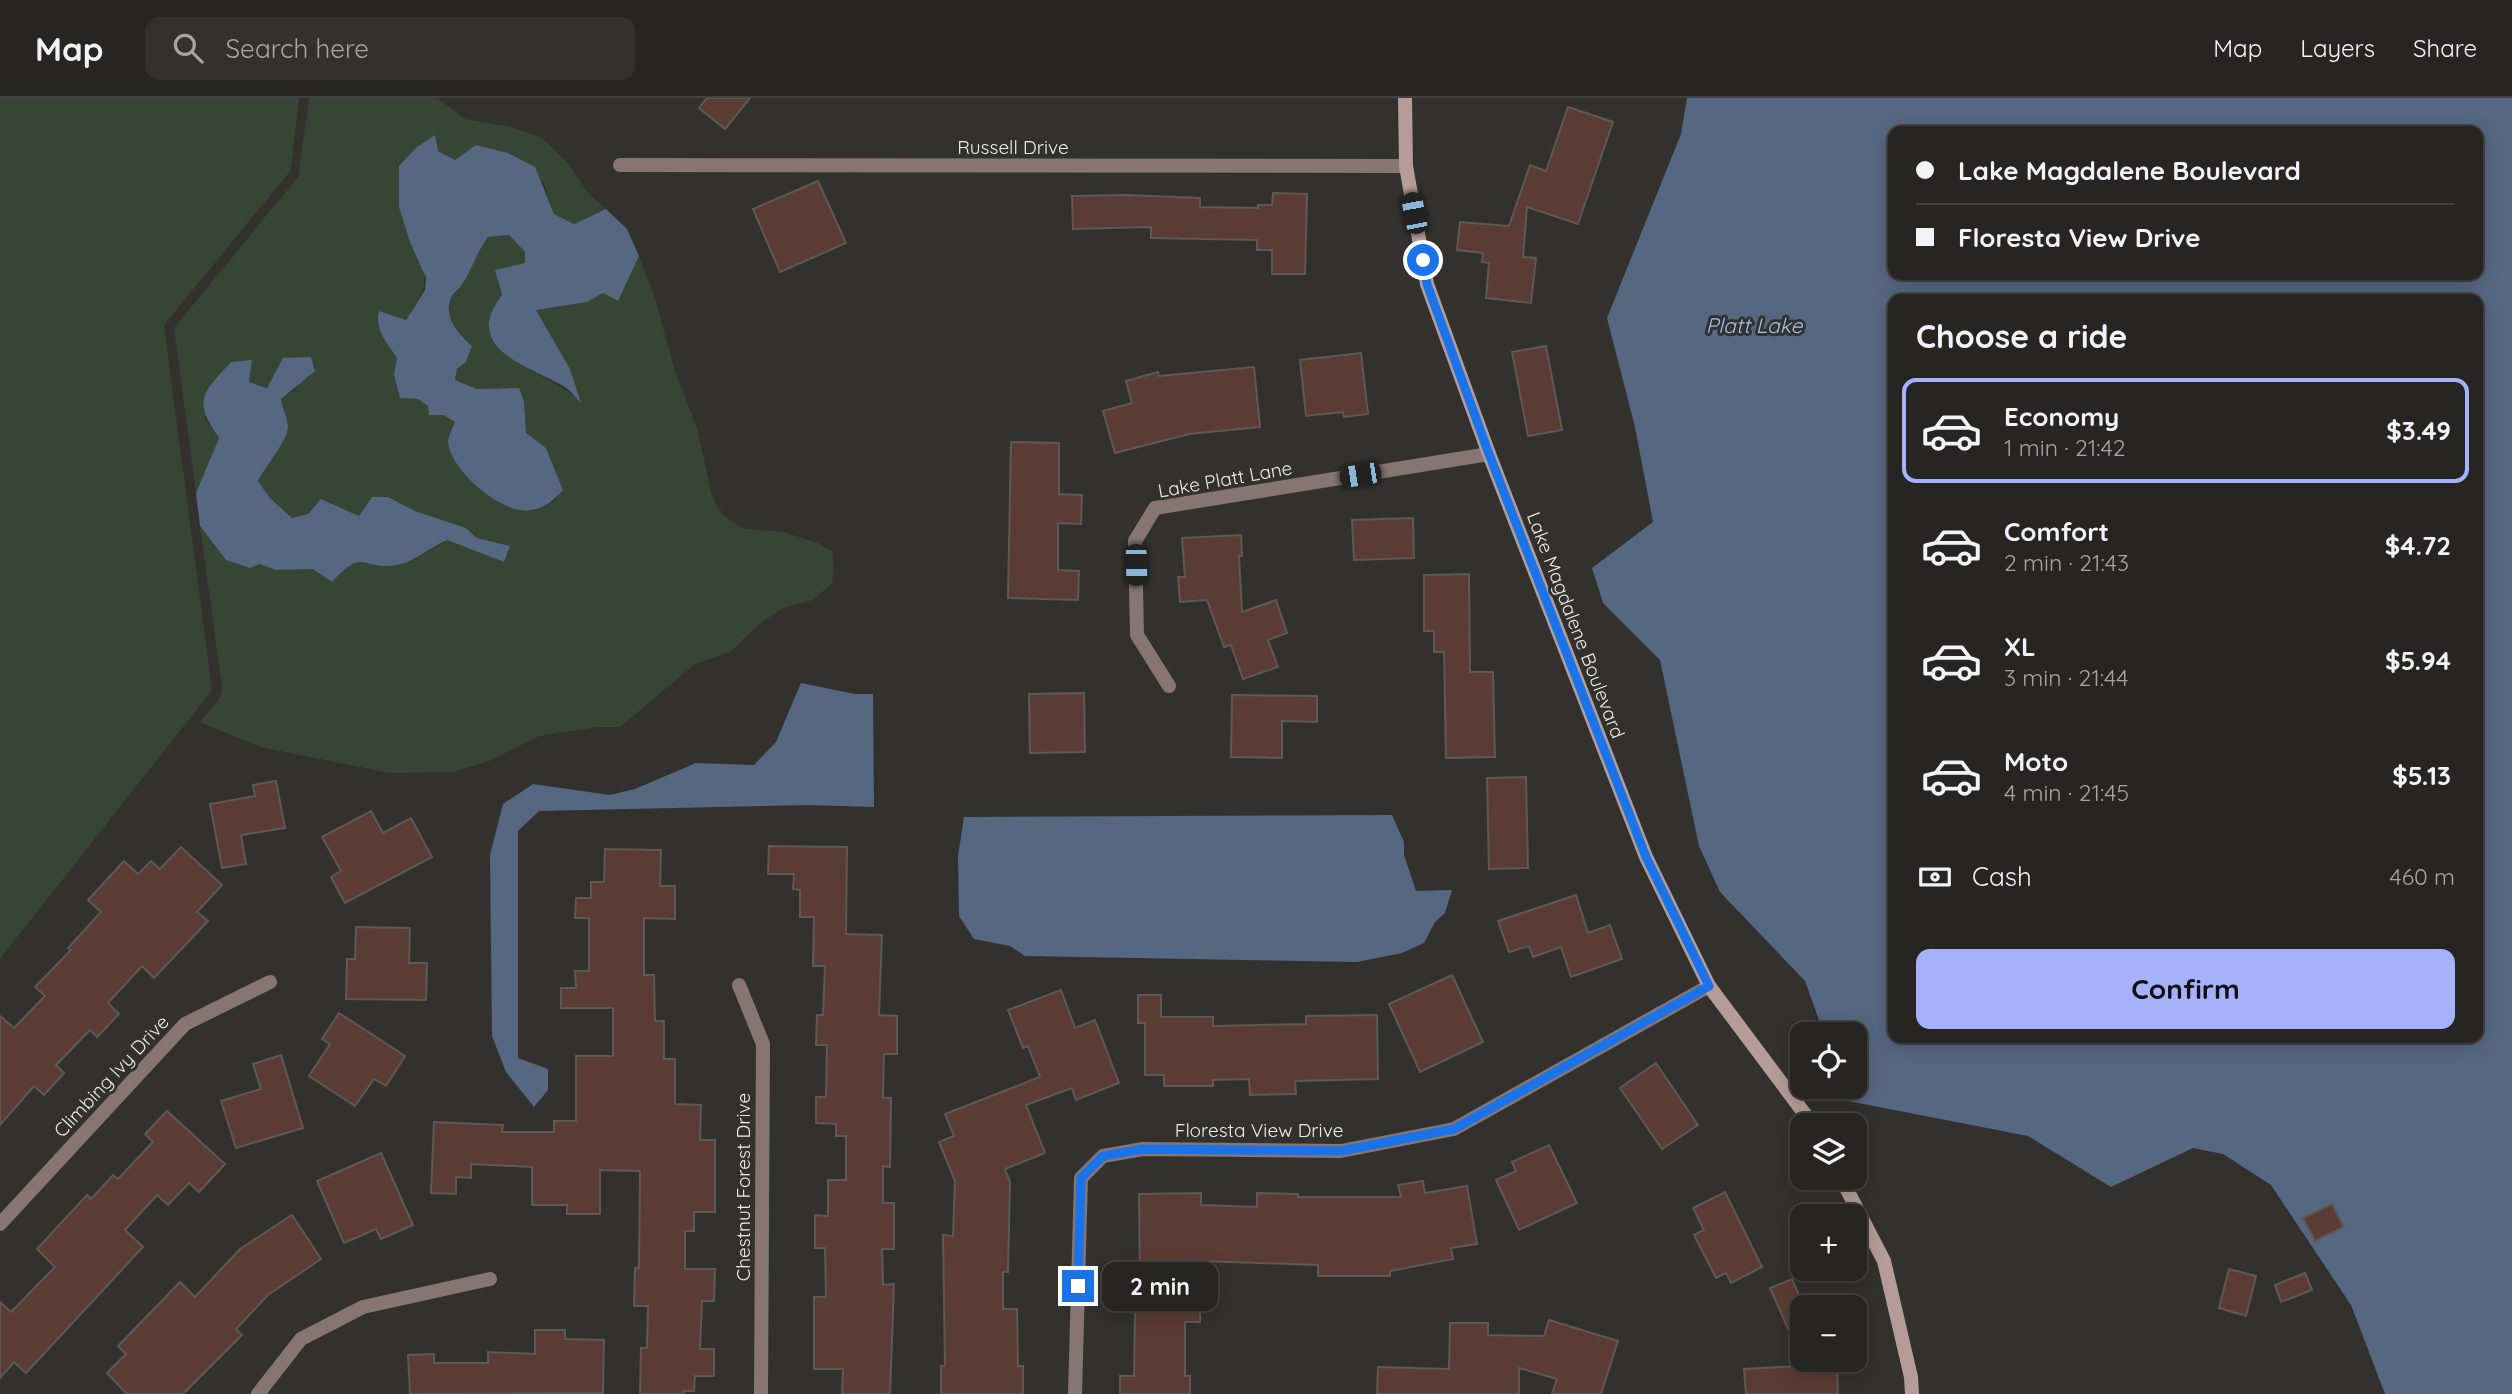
<!DOCTYPE html>
<meta charset="utf-8">
<style>
:root{--surface:#262522;--page:#32312f;--text:#f1f3f6;--muted:#a4a5a5;--line:#424240;--accent:#a6b1fc}
body{margin:0;font-family:Quicksand,sans-serif;background:var(--page);color:var(--text);height:100vh;display:flex;flex-direction:column;font-size:26px;white-space:nowrap}
*{box-sizing:border-box;margin:0}
p{font-size:23px;color:var(--muted)}
.icon{flex:none;width:38px;height:38px;fill:none;stroke:currentColor;stroke-width:2;stroke-linecap:round;stroke-linejoin:round}
.map{position:relative;flex:1;overflow:hidden}
.side{position:absolute;left:1888px;top:196px;width:595px;height:749px;display:flex;flex-direction:column;background:var(--surface);border-radius:14px;box-shadow:0 4px 18px #0003,0 0 0 2px var(--line)}
.side>*{flex:none}
.top-card{position:absolute;left:1888px;top:28px;width:595px;height:154px;border-radius:14px;box-shadow:0 4px 18px #0003,0 0 0 2px var(--line);display:grid;align-content:center;height:154px;padding:0 28px;background:var(--surface)}
.buttons{position:absolute;left:1790px;top:924px;display:grid;gap:14px}
.buttons a{display:grid;place-items:center;width:77px;height:77px;border-radius:14px;background:var(--surface);box-shadow:0 4px 18px #0003,0 0 0 2px var(--line);font-size:35px}
.end{position:absolute;width:32px;height:32px;margin:-16px;border:9px solid #1a73e8;background:#fff;box-shadow:0 0 0 4px #fff}
.from{border-radius:50%}
.bubble{position:absolute;height:49px;border-radius:14px;background:var(--surface);box-shadow:0 4px 18px #0003,0 0 0 2px var(--line);font-size:23px;font-weight:700;line-height:49px;text-align:center}
.car{position:absolute;width:21px;height:42px;margin:-21px -10px;border-radius:9px;box-shadow:0 0 5px 2px #0007;background:linear-gradient(#222 24%,#8ab4d8 0 40%,#222 0 76%,#8ab4d8 0 86%,#222 0)}
.top-card b{display:flex;align-items:center;gap:24px;height:66px;font-size:26px}
.top-card b+b{border-top:2px solid var(--line)}
.top-card i{width:18px;height:18px;background:var(--text)}
ul{padding:0;list-style:none}
li{display:flex;align-items:center;gap:21px;height:105px;margin:0 14px 10px;padding:0 14px;border:4px solid transparent;border-radius:14px}
li div{flex:1}
li b{display:block;font-size:26px}
li em{font-style:normal;font-weight:700}
li.active{border-color:var(--accent)}
li>.icon{width:63px;height:63px;stroke-width:1.5}
h2{padding:0 28px;font-size:32px;line-height:84px}
.pay{display:flex;align-items:center;gap:18px;height:77px;padding:0 28px;font-size:26px}
.pay p{margin-inline-start:auto}
.action{display:flex;gap:14px;margin-top:auto;padding:14px 28px}
.action a{flex:1;height:80px;border-radius:14px;background:var(--accent);color:#111;font-size:28px;font-weight:700;line-height:80px;text-align:center}
header{display:flex;align-items:center;gap:42px;box-sizing:border-box;height:98px;padding:0 35px;background:var(--surface);border-bottom:2px solid var(--line)}
header strong{font-size:33px}
nav{display:flex;gap:38px;margin-inline-start:auto;font-size:24px}
.search{width:490px;height:63px;background:var(--page);display:flex;align-items:center;gap:18px;box-sizing:border-box;padding:0 24px;border-radius:14px;color:var(--muted);font-size:26px}
.map>svg:first-child{display:block}
</style>
<header>
<strong>Map</strong>
<div class="search"><svg class="icon" aria-label="search" viewBox="0 0 24 24"><circle cx="10" cy="10" r="6"/><path d="M15 15l6 6"/></svg>Search here</div>
<nav><a>Map</a><a>Layers</a><a>Share</a></nav>
</header>
<div class="map">
<svg width="2512" height="1296" viewBox="0 0 2512 1296">
<rect width="100%" height="100%" fill="#33312d"/>
<!-- green -->
<g fill="#364534">
<path d="M0,0H299L291,72L164,227L212,592L0,861Z"/>
<path d="M309,0H437L465,21L512,29L542,40L567,64L589,96L606,111L574,126L554,116L543,84L456,62L438,53L410,144C432,184 428,184 406,222L379,213C373,231 387,246 397,260L394,276L418,301L456,324L447,341L530,413L553,404L563,392L546,350L526,335L524,303L519,290L477,291L455,282L457,271L466,264L472,248C459,236 443,220 451,200C453,195 459,192 461,187C472,171 477,154 488,139L509,137L525,154V166L508,169L498,188L502,197C454,257 550,272 580,303L570,271L536,212L587,204L603,195L618,203L639,158L655,200L675,273L697,330L712,398L718,409L723,417L742,430L783,434L818,445L832,453L834,469L832,485L813,502L783,510L762,524L730,554L695,566L620,629H598L539,638L489,663L453,674L390,675L260,649L200,624L220,600L222,590L200,428L226,462L259,466L277,472L313,471L332,484L348,466L360,462L385,467L417,460L447,442L504,464L510,448L477,440L466,430L415,413L388,399L359,418L321,401L308,416L292,420L270,400L258,383C265,369 288,342 288,329C288,321 282,309 281,301L297,291L283,261L268,290L249,284L204,320L219,340L196,395L174,230L298,79Z"/>
</g>
<!-- water -->
<g fill="#566781" fill-rule="evenodd">
<path d="M1687,0H2512V1296H2385L2351,1207L2271,1087L2223,1056L2193,1050L2111,1089L2028,1038L1848,1003L1843,989H1855V936H1824L1805,883L1720,794L1699,748L1660,562L1603,505L1592,470L1653,424L1635,329L1607,220L1681,36ZM1894,33H2478V177H1894ZM1894,201H2478V940H1894Z"/>
<path d="M435,37L438,53L455,62L476,47L508,55L535,69L554,116L574,126L606,111L627,131L639,158L618,203L603,195L587,204L536,212L570,271L581,305C576,300 571,293 565,289C529,268 460,251 502,197L495,172L525,165V154L509,137L488,139C477,154 472,172 461,188C458,192 453,195 451,200C443,220 459,236 472,248L466,264L457,271L455,282L477,291L519,290L524,303L526,335L546,350L563,392C554,402 545,410 531,412C503,418 450,372 448,344C448,337 453,330 455,324L444,317H429L428,308L418,301L400,300L394,276L397,260C387,245 374,232 379,213L406,222L425,192L426,180L410,144L399,109V68L417,49Z"/>
<path d="M311,259L315,273L281,301C282,309 288,321 288,329C288,342 265,369 258,383L270,400L292,420L308,416L321,401L359,418L372,399H388L415,413L466,430L477,440L510,448L504,464L447,442C430,449 415,464 397,467C360,473 365,448 332,484L313,471L277,472L259,466L250,470L226,462L200,428L196,395L219,340C192,302 203,295 231,264L252,262L249,284L267,290L283,260Z"/>
<path d="M801,585L855,596H873L874,709L808,707L539,713L518,733V960L548,971V992L534,1009L506,974L492,938L490,757L503,706L533,686L610,697L635,691L696,665L754,667L776,644Z"/>
<path d="M1392,717L1404,744V757L1416,793L1452,792L1445,815L1435,824L1424,845L1402,855L1357,864L1025,858L1010,848L974,841L959,818L958,758L964,719Z"/>
</g>
<!-- building -->
<g fill="#5b3c35" stroke="#5e5857" stroke-width="2">
<path d="M707,0H750L725,31L699,10Z"/>
<path d="M1568,9L1613,24L1578,126L1527,109L1523,159L1536,160L1531,205L1486,200L1489,165L1482,164L1483,155L1457,152L1460,124L1509,128L1530,67L1546,73Z"/>
<path d="M818,83L846,145L780,174L753,111Z"/>
<path d="M1273,95L1307,96L1305,176H1272V152H1257V142L1151,140V129L1073,131L1072,98L1127,97L1200,100V109L1258,110V107H1272Z"/>
<path d="M1546,248L1562,332L1528,338L1512,254Z"/>
<path d="M1361,255L1368,316L1344,319L1343,314L1306,318L1300,262Z"/>
<path d="M1254,269L1260,329L1189,336L1115,355L1103,313L1132,305L1126,283L1158,274L1159,278Z"/>
<path d="M1011,344L1059,345V396L1082,397L1081,426L1058,425V472L1079,473L1078,502L1008,500Z"/>
<path d="M1413,420L1414,460L1354,462L1352,422Z"/>
<path d="M1241,437L1242,458H1239L1242,514L1276,502L1287,535L1268,542L1278,569L1243,581L1231,547L1224,549L1207,502L1180,504L1178,479H1185L1182,440Z"/>
<path d="M1469,476L1470,574H1493L1495,659L1446,660L1444,554H1434V533H1424V477Z"/>
<path d="M1084,595L1085,654L1030,655L1029,596Z"/>
<path d="M1232,597L1317,598V624L1282,623V660L1231,659Z"/>
<path d="M1526,679L1528,770L1489,771L1487,680Z"/>
<path d="M276,683L285,730L241,737L246,766L222,770L210,706L255,698L253,687Z"/>
<path d="M371,713L383,735L411,720L432,759L345,805L331,779L341,773L322,739Z"/>
<path d="M769,748L847,749L846,836L882,837L879,917L897,918V956H884L883,1000H891L890,1069L883,1068V1105H894V1151H882L883,1187L894,1186L890,1296H842L843,1271H814V1199H826L825,1150H815V1117L828,1118V1082H846V1038H836V1026L816,1025V999H826L827,947H816L817,917H823L825,868H813L814,819H800V792L793,791L794,776H768Z"/>
<path d="M181,749L222,787L197,814L208,823L154,880L142,868L108,905L119,916L97,939L90,932L56,967L64,975L44,997L34,988L0,1027V918L14,930L45,898L35,889L71,852L68,850L101,814L88,802L124,763L138,776L151,763L160,771Z"/>
<path d="M605,751L661,752L660,788H675V821L644,820V877H654L655,923H664V961H675V1006L701,1007L700,1042H715V1114H694V1133H685V1171H715L714,1203H702L700,1251H714V1278H695L694,1293H684V1296H640L641,1250H647L648,1208H634L635,1170H639L640,1073L600,1072V1116H567V1107H532V1069L471,1066V1080L456,1079V1096L431,1095L434,1024L503,1027L502,1034H554V1023H576V958H613V910H561V890H576L575,873H589V820H575L576,800H591V784H604Z"/>
<path d="M1576,797L1588,835L1610,827L1622,861L1571,879L1561,849L1533,859L1529,848L1509,854L1498,823Z"/>
<path d="M356,829L410,830L409,865H427L426,902L346,901L347,861H355Z"/>
<path d="M1452,877L1483,944L1420,974L1389,906Z"/>
<path d="M1061,892L1075,930L1095,922L1119,985L1076,1002L1072,990L1026,1007L1045,1055L1005,1071L1010,1084L1008,1174H1003V1211H1017L1018,1268H1023V1296H941V1268H945L943,1137L953,1138L955,1083L939,1044L954,1038L945,1016L1040,979L1028,948L1023,950L1008,912Z"/>
<path d="M1138,897H1161V919H1213V928L1306,926V918L1377,917L1378,981L1295,983L1296,996L1250,997L1249,981L1213,982V988H1164V977H1145V925H1138Z"/>
<path d="M339,915L405,958L386,988L374,981L355,1008L309,978L330,946L322,941Z"/>
<path d="M281,957L303,1030L236,1050L221,1003L261,991L253,966Z"/>
<path d="M1656,965L1698,1027L1662,1051L1620,990Z"/>
<path d="M167,1013L225,1066L199,1094L189,1085L168,1107L157,1097L125,1132L143,1149L26,1275L14,1264L0,1280V1204L11,1214L55,1169L37,1151L87,1097L91,1101L113,1077L118,1081L153,1044L145,1036Z"/>
<path d="M1549,1047L1577,1105L1519,1132L1496,1082L1516,1073L1512,1064Z"/>
<path d="M381,1055L413,1127L381,1141L376,1131L344,1145L317,1083Z"/>
<path d="M1423,1083L1425,1095L1467,1088L1477,1146L1451,1150L1453,1161L1390,1173V1178H1318V1167L1201,1163L1200,1224H1185V1278H1190V1296H1120V1278H1134L1135,1214H1122L1123,1181H1140L1139,1096L1201,1095V1107L1257,1109V1095L1298,1096V1099H1401L1398,1087Z"/>
<path d="M1725,1094L1762,1169L1731,1185L1726,1175L1716,1180L1694,1137L1704,1132L1693,1110Z"/>
<path d="M2332,1106L2344,1129L2315,1143L2303,1120Z"/>
<path d="M292,1117L321,1161L268,1197L236,1231L242,1237L183,1296H127L107,1275L126,1256L118,1248L180,1184L195,1199L240,1151Z"/>
<path d="M2229,1171L2256,1178L2246,1218L2219,1210Z"/>
<path d="M2305,1175L2312,1192L2281,1204L2275,1187Z"/>
<path d="M1792,1181L1802,1204V1227L1789,1233L1770,1190Z"/>
<path d="M1549,1222L1618,1243L1601,1296H1552L1557,1281L1519,1270V1296H1377L1378,1269L1449,1271L1450,1225H1488V1237L1544,1238Z"/>
<path d="M535,1232H565V1241L604,1242L603,1295L410,1296L408,1257L434,1256V1265H488V1254L535,1256Z"/>
<path d="M1837,1266L1838,1296H1746L1744,1271Z"/>
</g>
<g fill="none" stroke-linecap="round" stroke-linejoin="round">
<!-- street -->
<g stroke="#867573" stroke-width="14">
<path d="M620,67L1406,68"/>
<path d="M1169,588L1137,537L1135,443L1155,410L1489,356"/>
<path d="M739,887L763,946L761,1296"/>
<path d="M0,1126L185,926L270,884"/>
<path d="M258,1296L301,1241L363,1209L490,1181"/>
<path d="M1075,1296L1081,1080L1103,1058L1143,1051L1341,1053L1454,1031L1709,888"/>
</g>
<!-- secondary -->
<g stroke="#b59c98" stroke-width="14">
<path d="M1405,0L1406,68L1427,186L1489,356L1646,759L1709,888L1813,1027"/>
<path d="M1841,1080L1884,1163L1911,1279L1912,1296"/>
</g>
</g>
<g fill="none" stroke-linecap="round" stroke-linejoin="round">
<!-- route -->
<path stroke="#1a73e8" stroke-width="9" d="M1078,1188L1081,1080L1103,1058L1143,1051L1341,1053L1454,1031L1709,888L1646,759L1489,356L1427,186L1423,162"/>
</g>
<g text-anchor="middle" stroke-width="6" stroke-linejoin="round" paint-order="stroke">
<!-- street labels -->
<g font-size="19" fill="#ecebe8" stroke="#33312d">
<text x="1013" y="56">Russell Drive</text>
<text transform="translate(1225 381) rotate(-10)" y="7">Lake Platt Lane</text>
<text transform="translate(1576 527) rotate(69)" y="7">Lake Magdalene Boulevard</text>
<text transform="translate(111 978) rotate(-47)" y="7">Climbing Ivy Drive</text>
<text x="1259" y="1039">Floresta View Drive</text>
<text transform="translate(743 1089) rotate(-90)" y="7">Chestnut Forest Drive</text>
</g>
<!-- water labels -->
<g font-size="21" font-style="italic" fill="#a2c1f1" stroke="#33312d">
<text x="1754" y="235">Platt Lake</text>
</g>
</g>
</svg>
<div class="buttons">
<a><svg class="icon" aria-label="locate" viewBox="0 0 24 24"><circle cx="12" cy="12" r="6"/><path d="M12 2v4M12 18v4M2 12h4M18 12h4"/></svg></a>
<a><svg class="icon" aria-label="layers" viewBox="0 0 24 24"><path d="M12 4l9 5-9 5-9-5zM3 14l9 5 9-5"/></svg></a>
<a>+</a>
<a>−</a>
</div>
<i class="end from" style="left:1423px;top:162px"></i>
<i class="end" style="left:1078px;top:1188px"></i>
<div class="bubble" style="left:1102px;top:1164px;width:116px">2 min</div>
<i class="car" style="left:1414px;top:115px;rotate:349deg"></i>
<i class="car" style="left:1360px;top:377px;rotate:261deg"></i>
<i class="car" style="left:1136px;top:467px;rotate:179deg"></i>
<div class="top-card">
<b><i class="from"></i>Lake Magdalene Boulevard</b>
<b><i></i>Floresta View Drive</b>
</div>
<section class="side">
<h2>Choose a ride</h2>
<ul>
<li class="active"><svg class="icon" aria-label="car" viewBox="0 0 24 24"><path d="M5 17H2v-5l4-1 3-4h7l3 4 3 1v5h-3M9 17h6M6 11h13"/><circle cx="7" cy="17" r="2"/><circle cx="17" cy="17" r="2"/></svg><div><b>Economy</b><p>1 min · 21:42</p></div><em>$3.49</em></li>
<li><svg class="icon" aria-label="car" viewBox="0 0 24 24"><path d="M5 17H2v-5l4-1 3-4h7l3 4 3 1v5h-3M9 17h6M6 11h13"/><circle cx="7" cy="17" r="2"/><circle cx="17" cy="17" r="2"/></svg><div><b>Comfort</b><p>2 min · 21:43</p></div><em>$4.72</em></li>
<li><svg class="icon" aria-label="car" viewBox="0 0 24 24"><path d="M5 17H2v-5l4-1 3-4h7l3 4 3 1v5h-3M9 17h6M6 11h13"/><circle cx="7" cy="17" r="2"/><circle cx="17" cy="17" r="2"/></svg><div><b>XL</b><p>3 min · 21:44</p></div><em>$5.94</em></li>
<li><svg class="icon" aria-label="car" viewBox="0 0 24 24"><path d="M5 17H2v-5l4-1 3-4h7l3 4 3 1v5h-3M9 17h6M6 11h13"/><circle cx="7" cy="17" r="2"/><circle cx="17" cy="17" r="2"/></svg><div><b>Moto</b><p>4 min · 21:45</p></div><em>$5.13</em></li>
</ul>
<div class="pay"><svg class="icon" aria-label="cash" viewBox="0 0 24 24"><path d="M3 7h18v10H3z"/><circle cx="12" cy="12" r="2"/></svg>Cash<p>460 m</p></div>
<div class="action"><a>Confirm</a></div>
</section>
</div>
